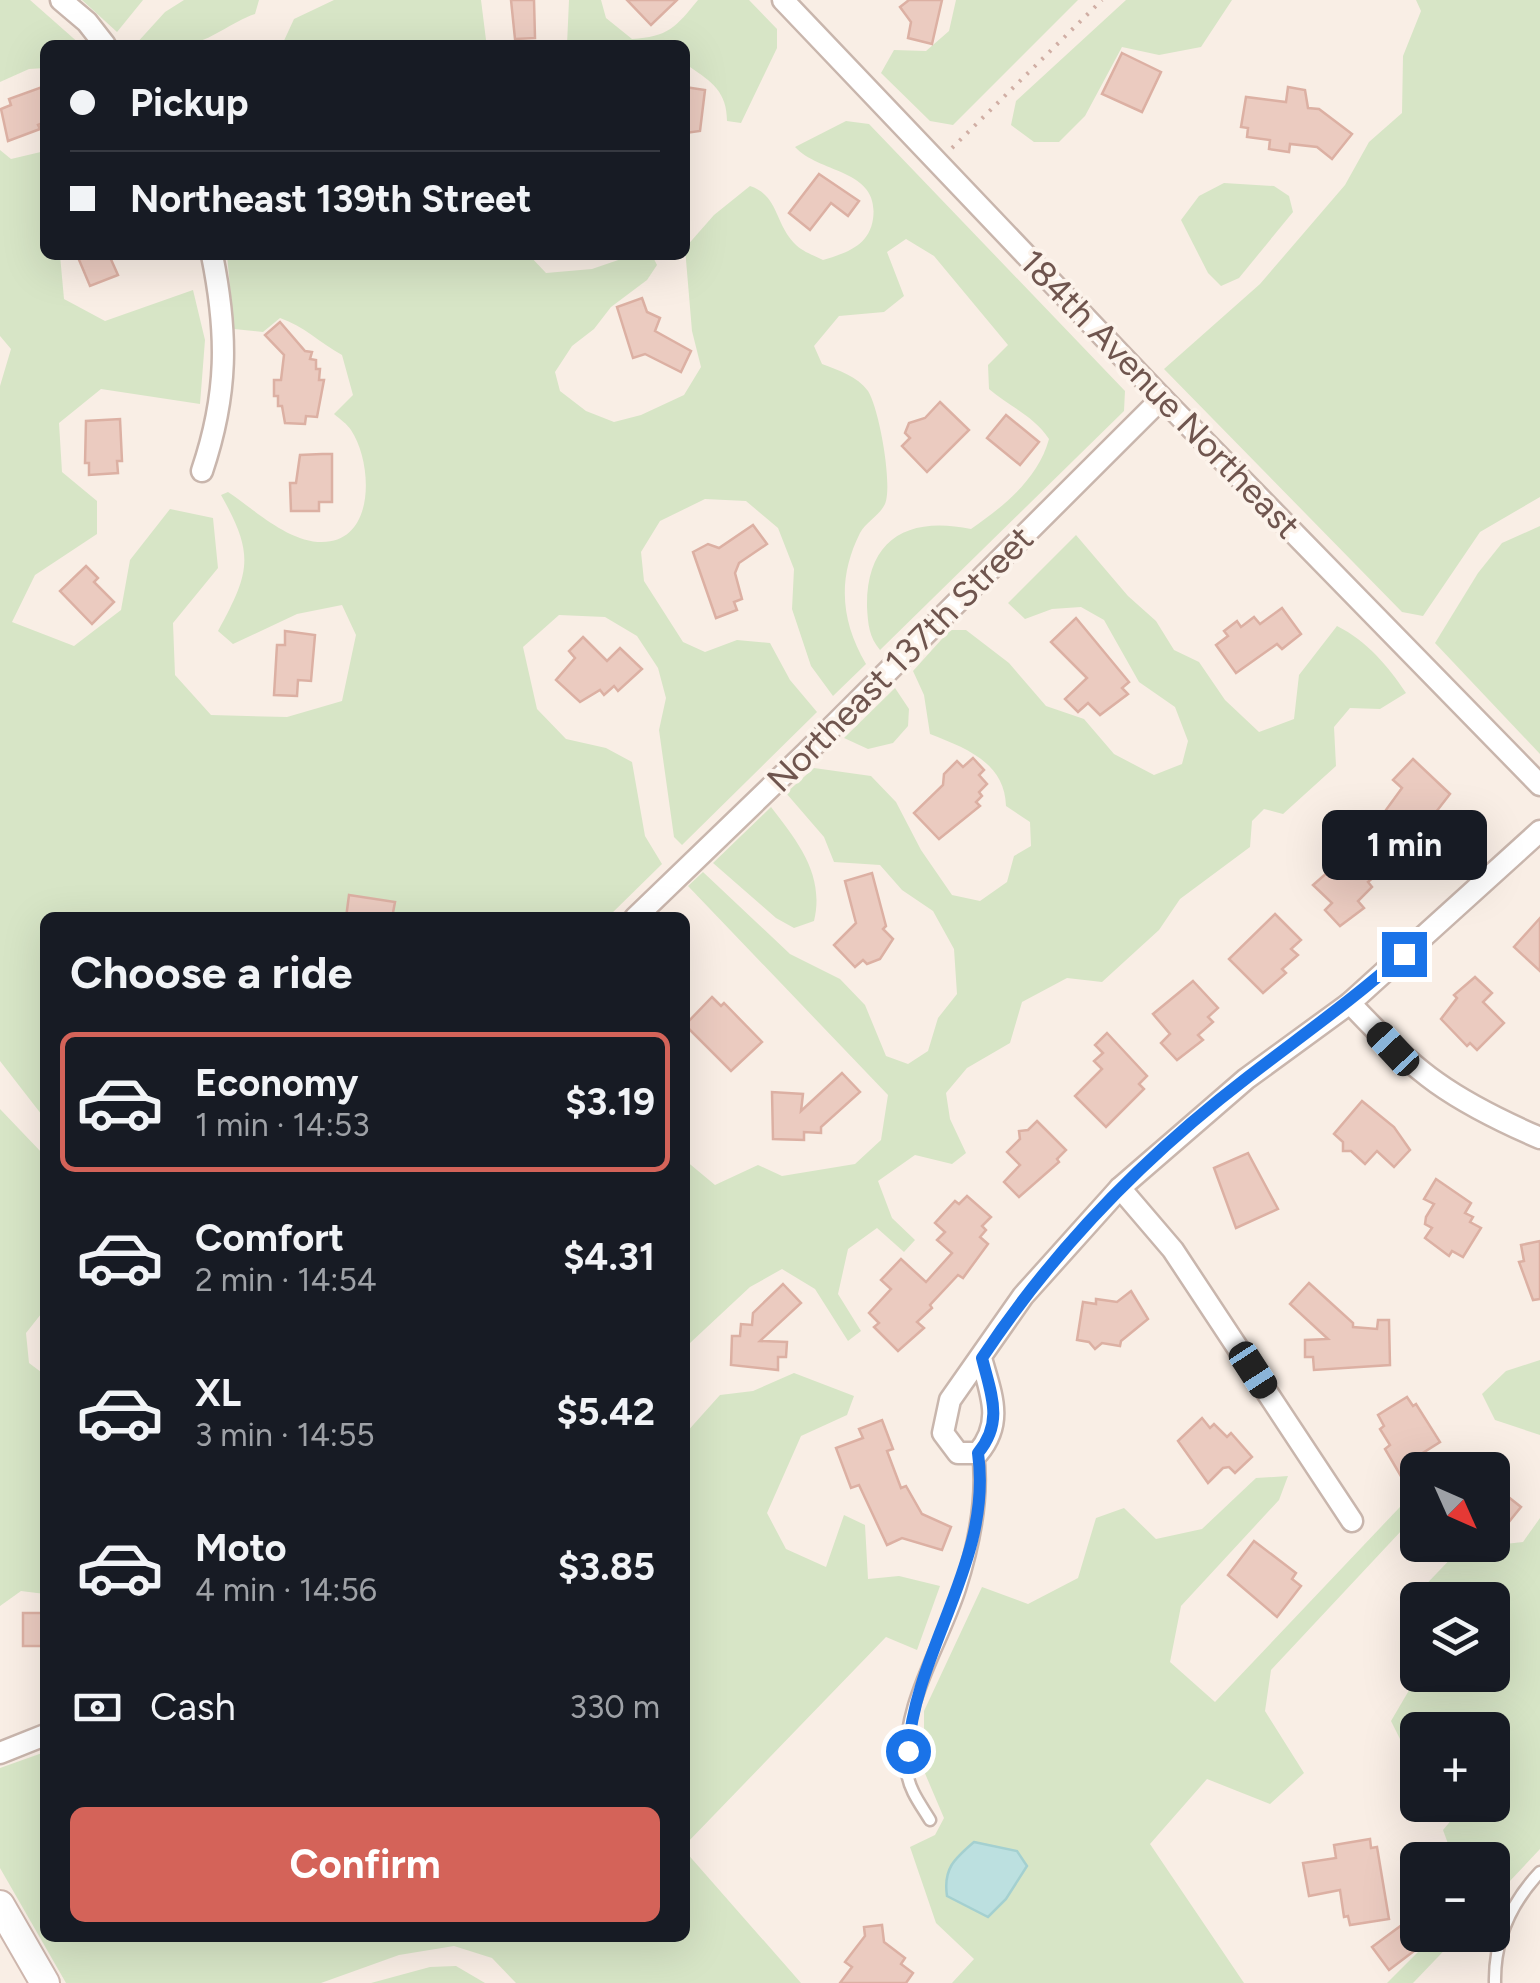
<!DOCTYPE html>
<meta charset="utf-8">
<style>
:root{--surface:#171b24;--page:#20242c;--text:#f1f3f6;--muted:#9ea1a6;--line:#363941;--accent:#d46359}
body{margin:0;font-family:Figtree,sans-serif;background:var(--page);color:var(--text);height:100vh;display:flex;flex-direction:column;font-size:38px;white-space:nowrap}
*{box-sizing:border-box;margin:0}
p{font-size:32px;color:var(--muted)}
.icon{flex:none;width:55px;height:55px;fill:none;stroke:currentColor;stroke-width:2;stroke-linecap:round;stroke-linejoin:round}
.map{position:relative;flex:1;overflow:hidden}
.sheet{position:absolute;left:40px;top:912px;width:650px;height:1030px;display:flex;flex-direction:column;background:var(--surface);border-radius:15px;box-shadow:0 10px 40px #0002}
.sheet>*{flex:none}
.hud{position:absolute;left:40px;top:40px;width:650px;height:220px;border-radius:15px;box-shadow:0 10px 40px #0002;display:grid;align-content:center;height:220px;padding:0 30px;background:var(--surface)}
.needle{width:65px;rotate:135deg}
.tools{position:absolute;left:1400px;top:1452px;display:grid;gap:20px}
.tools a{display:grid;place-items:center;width:110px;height:110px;border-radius:15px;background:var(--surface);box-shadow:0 10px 40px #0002;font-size:50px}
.end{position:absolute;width:45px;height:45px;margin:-22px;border:12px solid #1a73e8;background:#fff;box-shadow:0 0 0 5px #fff}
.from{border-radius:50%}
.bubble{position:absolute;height:70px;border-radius:15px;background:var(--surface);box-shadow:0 10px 40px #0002;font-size:32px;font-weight:700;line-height:70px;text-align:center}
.car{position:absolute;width:30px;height:60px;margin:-30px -15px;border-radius:12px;box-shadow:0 0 8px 2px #0007;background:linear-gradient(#222 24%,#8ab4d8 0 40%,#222 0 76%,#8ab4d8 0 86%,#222 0)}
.hud b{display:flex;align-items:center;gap:35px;height:95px;font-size:38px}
.hud b+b{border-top:2px solid var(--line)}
.hud i{width:25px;height:25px;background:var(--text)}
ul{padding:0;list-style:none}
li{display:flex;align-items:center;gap:30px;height:140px;margin:0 20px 15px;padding:0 10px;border:5px solid transparent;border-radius:15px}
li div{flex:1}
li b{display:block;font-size:38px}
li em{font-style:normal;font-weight:700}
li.current{border-color:var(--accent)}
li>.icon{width:90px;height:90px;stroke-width:1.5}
h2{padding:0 30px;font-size:45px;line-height:120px}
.pay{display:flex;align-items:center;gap:25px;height:110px;padding:0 30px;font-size:38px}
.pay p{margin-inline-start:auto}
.button{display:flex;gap:20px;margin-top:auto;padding:20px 30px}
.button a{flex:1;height:115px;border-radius:15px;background:var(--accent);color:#fff;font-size:40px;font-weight:700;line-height:115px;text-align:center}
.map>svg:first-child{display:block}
</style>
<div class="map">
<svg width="1540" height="1983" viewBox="0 0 1540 1983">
<rect width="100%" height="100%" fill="#f9eee5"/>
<!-- green -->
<g fill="#d7e5c6">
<path d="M0,0H30L81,45H45V68L29,69L0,82Z"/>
<path d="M82,0H143L117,32Z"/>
<path d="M184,0H259L255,14C231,22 211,41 186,45C170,48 151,45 135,45L165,12Z"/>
<path d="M334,0H481L486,40L492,45H282L294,19Z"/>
<path d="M569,0H601L606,18L632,39C668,37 676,27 698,0H749L777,29V48L741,123L727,121C727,92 712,82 690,67L685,68V45H567Z"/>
<path d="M956,0H1078L953,125L930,121L881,73L894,50L926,51L949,31Z"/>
<path d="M1126,0H1232L1201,47L1159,55L1122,47L1085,116L1059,142H1034L1011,125L1016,101Z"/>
<path d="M1416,0H1540V497L1480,532L1423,616L1402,612L1164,369L1260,284L1345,185L1369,142L1402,113L1403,56L1421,11Z"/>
<path d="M846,121L869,124L1125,391L1124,411L880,650C869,637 868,624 867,607C866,538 909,516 971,529C1004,506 1038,479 1049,439C1034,416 1010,407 989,389L988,365L1008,345L934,256L906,239L887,252L904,296L884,312L839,316L814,346L822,364C838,370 857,376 868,391C879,408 893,485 885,504C880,515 866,522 860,533C837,579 841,621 866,664L833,696L811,666L792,609L794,569L778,528L746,501L705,499L660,521L641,552L644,581L683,642L705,652L737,640L770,643L790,680L817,712L682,845L674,837L659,730L666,698L658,668L637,636L605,617L559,615L523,647L537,709L566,739L606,748L632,762L645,836L662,864L608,917L45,918V1119L0,1061V386L11,349L0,336V150L11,159L45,151V255H60L64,299L105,321L193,290L205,340L200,404L101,389L59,423L62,472L97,501V534L35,575L12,622L74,646L121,610L130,560L170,509L213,518L218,568L173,623L175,675L211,715L287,717L342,701L356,635L342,605L297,614L233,644L218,631C250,572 255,555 221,495L228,492C255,510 288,542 322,542C376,542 373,463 351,430C347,424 340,419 334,414L353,395L342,355C320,343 304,326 280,318L263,332L234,329L227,255H529L546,273L592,269L633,255H652L657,265L647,280L611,307L594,329L572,346L555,372L560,391L586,411L614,422L641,415L684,395L701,367L692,331L685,248L714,215L750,186C778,195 775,223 794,243C801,251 813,255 823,260C846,253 869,246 873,219C880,169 820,174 795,147Z"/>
<path d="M1224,183L1274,186L1289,196L1293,212L1239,278L1221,286L1208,273L1181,220L1199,196Z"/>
<path d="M1540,526V754L1435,643L1478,573L1502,543Z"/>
<path d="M1076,535L1128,596L1156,621L1174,650L1199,662L1225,700L1259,732L1294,719L1299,675L1337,626C1367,641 1388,666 1406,693L1380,709L1350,708L1334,727L1336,766L1283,814L1264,809L1252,821L1250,847L1180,899L1159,930L1102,982L1067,978L1022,1002L1010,1043L967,1068L946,1093L950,1119L966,1153L952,1164L915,1155L878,1181L892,1218L915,1240L904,1252L877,1228L848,1249L838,1294L861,1331L848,1341L815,1289L782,1269L750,1287L690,1343L685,1354V1160L715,1185L758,1165L782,1176L855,1164L881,1140L888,1095L688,886L703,872L790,954L840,979L865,1005L886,1056L908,1064L928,1051L938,1018L957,994L954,949L933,911L902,890L880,865L834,862L824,837L786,793L814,768L871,776L896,802L921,850L952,895L980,901L1007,882L1014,856L1031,846L1030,822L1006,806C1005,763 966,748 930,734L924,695L913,671L950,630H966L1009,663L1046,706L1084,719L1114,754L1154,775L1182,764L1188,741L1175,707L1139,682L1104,620L1081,607L1052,609L1025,619L1008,603Z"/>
<path d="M895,688L909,709L908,726L893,743L868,749L844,738Z"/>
<path d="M771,807C798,842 825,875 814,921L794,928L776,918L713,863Z"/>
<path d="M0,1109L42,1153L45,1150V1309L26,1333L29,1363L45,1375V1594L21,1591L0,1606Z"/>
<path d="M1540,1360V1435L1495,1420L1482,1394L1506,1371Z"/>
<path d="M794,1373L854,1396L847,1415L801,1436L767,1513L786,1549L826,1567L844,1515L865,1525L868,1579L899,1576L940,1586L917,1650L886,1637L685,1845V1434L720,1395L753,1391Z"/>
<path d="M1288,1476L1279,1500L1181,1606L1170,1662L1215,1702L1417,1489V1514L1271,1670L1265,1711L1304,1773L1270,1804L1207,1779L1150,1844L1244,1983H952L974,1959L936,1923L910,1847L935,1835L944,1818L924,1771V1711L982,1587L1028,1604L1078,1578L1096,1518L1124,1508L1156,1539L1202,1529L1256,1478Z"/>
<path d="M1540,1518V1849L1493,1899L1492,1860H1454L1443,1830L1464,1805H1492V1730H1418L1417,1757H1409L1391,1721L1418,1675H1492V1600H1418L1417,1663L1413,1598L1460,1549L1523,1542Z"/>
<path d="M45,1752V1938H685V1851L801,1983H516L492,1958L454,1946L399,1955L321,1983H66L0,1868V1768Z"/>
<path d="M1435,1935H1459L1413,1983H1387Z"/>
<path d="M456,1966L485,1983H371L430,1967Z"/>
</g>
<!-- water -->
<path fill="#bce0e0" stroke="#a4d0d0" stroke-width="2.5" d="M974,1842L1017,1851L1027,1866L1006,1899L988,1917L947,1896C943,1869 954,1859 974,1842Z"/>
<!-- building -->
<g fill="#ebcbc0" stroke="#dcb0a3" stroke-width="2.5">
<path d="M511,0H534L535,38L515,39Z"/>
<path d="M627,0H677L651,25Z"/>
<path d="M909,0H942L932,44L908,38L911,22L900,7Z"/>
<path d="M1122,53L1161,72L1142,112L1102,94Z"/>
<path d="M45,86V122L38,125L40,129L8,141L1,109L11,105L9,99Z"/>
<path d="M685,87L705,90L700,131L685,133Z"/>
<path d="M1288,87L1305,90L1308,108L1319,109L1352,134L1332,159L1317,147L1290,144L1289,152L1269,149L1270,140L1247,137L1248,128L1241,127L1246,97L1286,102Z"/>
<path d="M819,174L859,201L848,216L831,203L810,230L789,213Z"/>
<path d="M77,255H109L118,275L90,286Z"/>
<path d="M642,298L647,312L660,318L655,331L691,351L681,372L645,354L633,358L617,307Z"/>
<path d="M280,322L305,351L312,352L310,359L316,360V369H320L319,380H324L317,417L306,416L305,424L285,423L282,406H278V396H274V380H281L284,355L265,335Z"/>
<path d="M940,402L969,430L927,472L902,446L910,438L905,433L909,423L925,418Z"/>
<path d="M1006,415L1039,442L1020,465L987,438Z"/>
<path d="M120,419L122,461H117L118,473L89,475V463H85L86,421Z"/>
<path d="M322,454H332V502H319V511H291L290,483H296L300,455Z"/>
<path d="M753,525L767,544L739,563L735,573L742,599L734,602L737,610L716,618L693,552L708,544L719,548Z"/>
<path d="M86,566L98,578L94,582L114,602L92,624L60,591Z"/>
<path d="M1282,608L1301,634L1282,649L1277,644L1236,673L1216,645L1228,636L1224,631L1237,621L1241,627L1254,617L1260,624Z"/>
<path d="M1076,618L1129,682L1122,688L1128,694L1100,715L1088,703L1078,712L1065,699L1087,678L1051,642Z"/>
<path d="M285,631L315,635L311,681L298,680L297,696L274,695L277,645H285Z"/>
<path d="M583,637L607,661L620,648L642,669L618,691L614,686L604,695L600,690L580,702L556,680L575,658L569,651Z"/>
<path d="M973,758L984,770L979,775L987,784L979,792L982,796L976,802L980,806L939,839L914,813L943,785L944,774L957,761L963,767Z"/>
<path d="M1413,759L1450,794L1429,821L1433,824L1416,842L1413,839L1405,847L1387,830L1393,824L1383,814L1402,788L1393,780Z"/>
<path d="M1353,850L1377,874L1368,882L1372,887L1358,901L1364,908L1340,926L1325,910L1332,903L1313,885Z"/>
<path d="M872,873L886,926L883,929L893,939L880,959L867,964L863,960L855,967L834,945L856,923L845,881Z"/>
<path d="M349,895L395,902L392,918H346Z"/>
<path d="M1275,914L1301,940L1291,949L1298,955L1282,969L1286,973L1263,993L1229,959Z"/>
<path d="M1540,918V971L1514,947Z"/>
<path d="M1475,977L1492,993L1483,1002L1504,1023L1477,1050L1470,1043L1467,1046L1441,1019L1457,998L1454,995Z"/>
<path d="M1193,981L1218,1008L1208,1017L1213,1022L1198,1035L1203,1040L1177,1060L1161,1043L1170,1034L1153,1014Z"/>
<path d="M712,997L721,1006L724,1003L762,1042L731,1071L685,1025Z"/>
<path d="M1107,1033L1147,1076L1139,1084L1144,1089L1106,1127L1075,1096L1102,1069L1094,1061L1103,1053L1095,1045Z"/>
<path d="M842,1073L860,1092L821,1127V1133L804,1132V1140L773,1139L772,1092L803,1094L801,1111Z"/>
<path d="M1362,1101L1394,1127L1410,1150L1394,1167L1377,1151L1365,1164L1351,1151H1343V1142L1334,1134Z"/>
<path d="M1037,1121L1066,1150L1057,1159L1059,1162L1019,1197L1004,1182L1020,1165L1007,1152L1020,1139L1019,1131L1028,1130Z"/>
<path d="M1248,1153L1278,1209L1236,1228L1214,1168Z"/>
<path d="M1436,1179L1471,1203L1465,1213L1473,1217L1470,1222L1481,1228L1463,1257L1452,1251L1449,1256L1425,1238L1432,1228L1425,1224L1426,1217L1434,1204L1424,1199Z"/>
<path d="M967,1196L991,1217L982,1226L986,1230L980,1237L988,1244L963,1278L958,1275L930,1305L932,1308L917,1322L924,1328L898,1351L874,1327L879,1323L869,1313L891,1289L881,1280L901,1259L926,1282L952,1253L937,1240L945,1232L935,1223L955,1201L959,1204Z"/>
<path d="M1540,1241V1299L1533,1300L1519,1262L1524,1261L1521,1245Z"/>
<path d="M1309,1283L1353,1323V1327L1377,1329L1378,1320H1389L1390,1365L1314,1370L1313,1357H1305V1340L1328,1339L1290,1304Z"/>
<path d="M783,1284L801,1303L760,1341L787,1342L786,1357H778V1370L731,1365L732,1336H740L741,1324L752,1325L753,1313Z"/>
<path d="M1131,1291L1148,1319L1121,1341L1120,1346L1102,1343L1095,1349L1089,1342L1077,1340L1083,1302L1096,1304V1299L1117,1302Z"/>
<path d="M1407,1397L1413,1406L1416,1404L1440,1442L1418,1456L1423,1465L1402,1478L1385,1449L1390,1445L1380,1429L1384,1426L1378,1415Z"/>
<path d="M1202,1418L1210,1428L1214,1424L1227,1437L1231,1433L1252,1457L1235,1473L1229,1467L1223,1468L1208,1483L1178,1441Z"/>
<path d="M882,1420L893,1449L887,1451L901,1488L906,1486L922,1514L951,1527L942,1550L902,1538L887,1545L859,1485L851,1488L836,1448L863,1438L859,1429Z"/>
<path d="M1492,1484L1521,1507L1504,1528L1492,1519Z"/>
<path d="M1254,1541L1296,1573L1292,1579L1301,1586L1277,1617L1228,1575Z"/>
<rect x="23" y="1613" width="22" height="33"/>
<path d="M1370,1839L1371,1848L1377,1847L1389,1919L1350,1925L1348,1916L1344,1917L1340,1890L1309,1896L1303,1863L1336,1858L1334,1845Z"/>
<path d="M1418,1913V1935H1435L1389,1970L1372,1947Z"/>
<path d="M882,1925L884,1942L905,1958L901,1964L913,1973L906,1983H840L852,1967L845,1962L865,1936L864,1927Z"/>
</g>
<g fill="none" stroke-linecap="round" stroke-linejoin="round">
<!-- lane casing -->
<g stroke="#c9b6ad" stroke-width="15">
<g id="lane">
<path d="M930,1820C921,1805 909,1790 907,1772C899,1707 941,1648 960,1589C974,1545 984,1498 978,1453"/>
<path d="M1495,1983C1494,1939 1511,1903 1540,1872"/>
</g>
</g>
<!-- street casing -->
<g stroke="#c9b6ad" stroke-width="25">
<g id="street">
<path d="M61,0L87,22L105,45"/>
<path d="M783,0L1162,398L1540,785"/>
<path d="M202,471C228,394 228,334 212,255"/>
<path d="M635,918L806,753L1162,398"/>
<path d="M1350,1003C1415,1073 1452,1100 1540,1138"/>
<path d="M1120,1188L1173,1250L1352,1521"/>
<path d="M981,1358C991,1394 1004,1422 978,1453H958L943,1433L950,1400L1023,1296L1120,1188L1246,1079L1350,1003L1540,831"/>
<path d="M0,1753L45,1735"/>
</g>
</g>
<!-- secondary casing -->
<g stroke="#ceb7ae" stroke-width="32">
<path id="secondary" d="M0,1905L45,1983"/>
</g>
<!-- path -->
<path stroke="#d0aea4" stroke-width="4" stroke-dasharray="2.5 8" stroke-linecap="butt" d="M952,148L1102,0"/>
<!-- lane -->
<use href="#lane" stroke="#fff" stroke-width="10"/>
<!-- street -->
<use href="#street" stroke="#fff" stroke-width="20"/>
<!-- secondary -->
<use href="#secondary" stroke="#fff" stroke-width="28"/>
</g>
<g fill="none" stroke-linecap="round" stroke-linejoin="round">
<!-- route -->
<path stroke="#1a73e8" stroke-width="12" d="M908,1751C916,1647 993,1560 978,1453C1004,1422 991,1394 982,1358C1054,1249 1145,1156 1248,1077C1301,1036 1354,999 1404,954"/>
</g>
<g text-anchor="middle" stroke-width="8" stroke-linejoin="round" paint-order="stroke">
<!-- street labels -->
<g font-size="35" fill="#6f554e" stroke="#fcf3eb">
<text transform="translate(1160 394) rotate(46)" y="12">184th Avenue Northeast</text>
<text transform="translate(900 659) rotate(-45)" y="12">Northeast 137th Street</text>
</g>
</g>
</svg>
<div class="tools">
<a><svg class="needle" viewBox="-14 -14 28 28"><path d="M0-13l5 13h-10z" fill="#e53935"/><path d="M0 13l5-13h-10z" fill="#9ea1a6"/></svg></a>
<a><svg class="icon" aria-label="layers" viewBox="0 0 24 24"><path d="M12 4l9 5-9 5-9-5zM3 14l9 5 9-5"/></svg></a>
<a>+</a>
<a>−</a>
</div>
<i class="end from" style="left:908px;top:1751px"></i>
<i class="end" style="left:1404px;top:954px"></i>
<div class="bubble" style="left:1322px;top:810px;width:165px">1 min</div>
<i class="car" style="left:1393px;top:1049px;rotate:317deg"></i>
<i class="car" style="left:1253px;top:1370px;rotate:147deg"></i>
<div class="hud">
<b><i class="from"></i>Pickup</b>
<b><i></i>Northeast 139th Street</b>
</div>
<section class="sheet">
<h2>Choose a ride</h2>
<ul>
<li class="current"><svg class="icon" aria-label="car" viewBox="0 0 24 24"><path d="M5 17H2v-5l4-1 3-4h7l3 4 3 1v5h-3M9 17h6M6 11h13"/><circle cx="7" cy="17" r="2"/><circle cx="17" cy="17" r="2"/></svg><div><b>Economy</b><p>1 min · 14:53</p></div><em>$3.19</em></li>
<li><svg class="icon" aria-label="car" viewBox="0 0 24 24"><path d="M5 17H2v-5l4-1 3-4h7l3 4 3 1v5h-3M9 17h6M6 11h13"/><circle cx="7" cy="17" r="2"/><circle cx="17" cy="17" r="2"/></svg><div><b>Comfort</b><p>2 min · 14:54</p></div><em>$4.31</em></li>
<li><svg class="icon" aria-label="car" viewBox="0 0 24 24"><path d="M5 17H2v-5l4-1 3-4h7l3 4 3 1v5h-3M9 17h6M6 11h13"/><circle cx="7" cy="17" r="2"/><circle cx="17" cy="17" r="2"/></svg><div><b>XL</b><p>3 min · 14:55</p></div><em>$5.42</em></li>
<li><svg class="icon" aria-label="car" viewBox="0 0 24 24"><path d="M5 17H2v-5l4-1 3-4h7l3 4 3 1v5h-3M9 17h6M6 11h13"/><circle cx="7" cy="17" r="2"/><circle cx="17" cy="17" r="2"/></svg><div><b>Moto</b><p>4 min · 14:56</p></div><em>$3.85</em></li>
</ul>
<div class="pay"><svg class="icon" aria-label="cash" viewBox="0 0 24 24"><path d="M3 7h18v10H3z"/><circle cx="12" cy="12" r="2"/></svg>Cash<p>330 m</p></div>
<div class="button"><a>Confirm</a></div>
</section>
</div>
